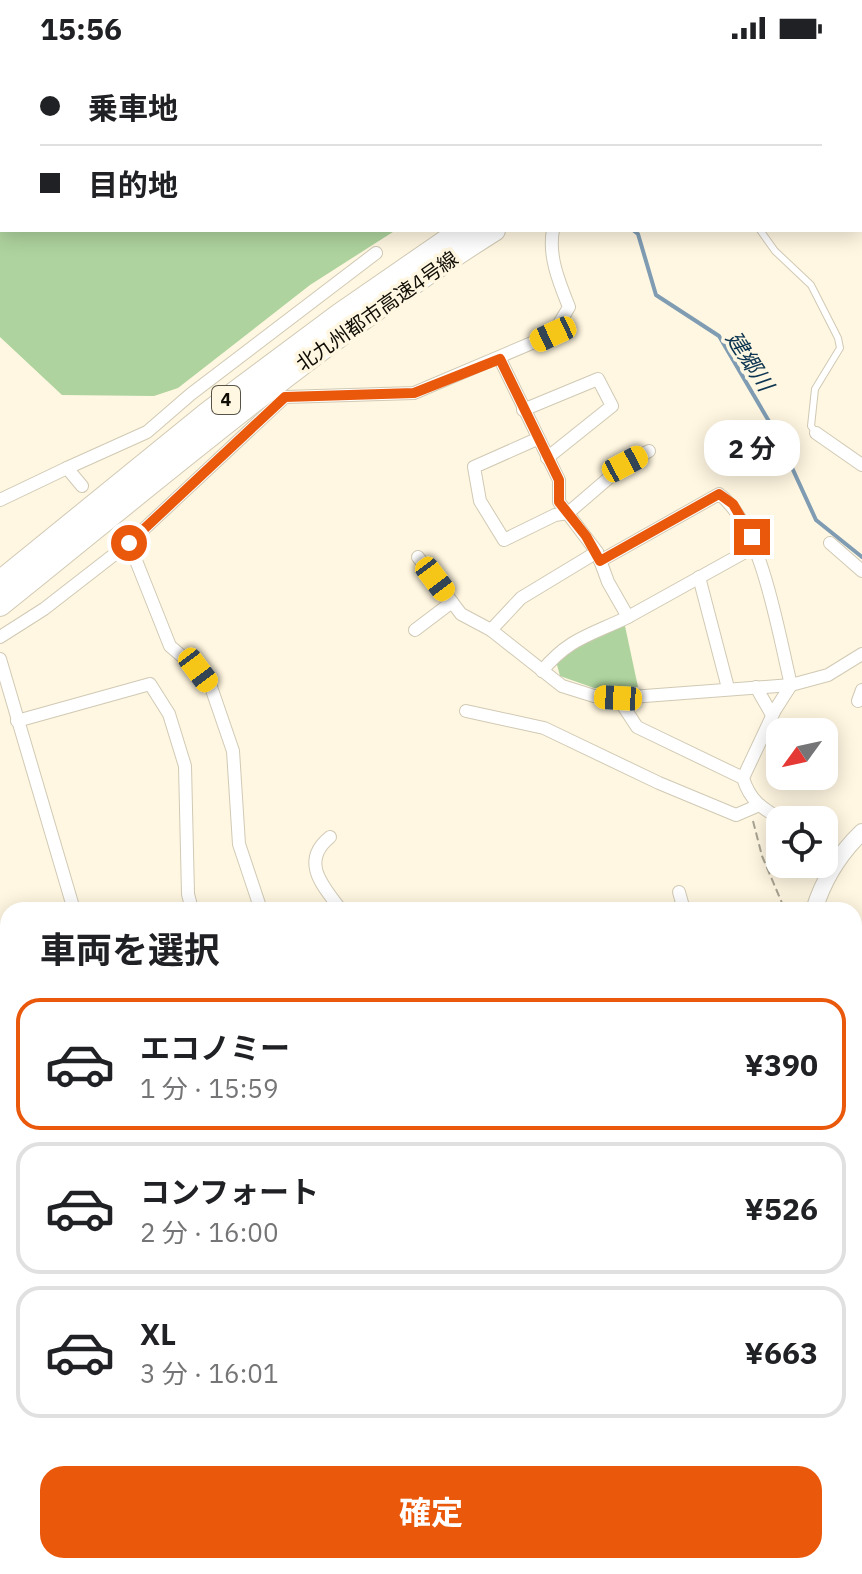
<!DOCTYPE html>
<html lang="ja">
<meta charset="utf-8">
<style>
:root{--surface:#fff;--page:#f2f2f2;--text:#202124;--muted:#757577;--line:#e0e0e0;--accent:#ea580c}
body{margin:0;font-family:"IBM Plex Sans","Noto Sans JP",sans-serif;background:var(--page);color:var(--text);height:100vh;display:flex;flex-direction:column;font-size:30px;white-space:nowrap}
*{box-sizing:border-box;margin:0}
p{font-size:26px;color:var(--muted)}
.icon{flex:none;width:44px;height:44px;fill:none;stroke:currentColor;stroke-width:2;stroke-linecap:round;stroke-linejoin:round}
.map{position:relative;flex:1;overflow:hidden}
.side{position:absolute;left:0px;top:846px;width:862px;height:672px;display:flex;flex-direction:column;background:var(--surface);border-radius:24px 24px 0 0;box-shadow:0 4px 20px #0003}
.side>*{flex:none}
.top-card{position:absolute;left:0px;top:0px;width:862px;height:176px;box-shadow:0 4px 20px #0003;display:grid;align-content:center;height:176px;padding:0 40px;background:var(--surface)}
.needle{width:52px;rotate:237deg}
.tools{position:absolute;left:766px;top:662px;display:grid;gap:16px}
.tools a{display:grid;place-items:center;width:72px;height:72px;border-radius:16px;background:var(--surface);box-shadow:0 4px 20px #0003;font-size:40px}
.end{position:absolute;width:36px;height:36px;margin:-18px;border:10px solid #ea580c;background:#fff;box-shadow:0 0 0 4px #fff}
.from{border-radius:50%}
.bubble{position:absolute;height:56px;border-radius:24px;background:var(--surface);box-shadow:0 4px 20px #0003;font-size:26px;font-weight:700;line-height:56px;text-align:center}
.car{position:absolute;width:24px;height:48px;margin:-24px -12px;border-radius:10px;box-shadow:0 0 6px 2px #0007;background:linear-gradient(#f5c518 24%,#345 0 40%,#f5c518 0 76%,#345 0 86%,#f5c518 0)}
.top-card b{display:flex;align-items:center;gap:28px;height:76px;font-size:30px}
.top-card b+b{border-top:2px solid var(--line)}
.top-card i{width:20px;height:20px;background:var(--text)}
ul{padding:0;list-style:none}
li{display:flex;align-items:center;gap:24px;height:132px;margin:0 16px 12px;padding:0 24px;border:4px solid var(--line);border-radius:24px}
li div{flex:1}
li b{display:block;font-size:30px}
li em{font-style:normal;font-weight:700}
li.on{border-color:var(--accent)}
li>.icon{width:72px;height:72px;stroke-width:1.5}
h2{padding:0 40px;font-size:36px;line-height:96px}
.action{display:flex;gap:16px;margin-top:auto;padding:16px 40px}
.action a{flex:1;height:92px;border-radius:24px;background:var(--accent);color:#fff;font-size:32px;font-weight:700;line-height:92px;text-align:center}
.status{display:flex;justify-content:space-between;align-items:center;height:56px;padding:0 40px;background:var(--surface);direction:ltr}
.status svg{height:22px;fill:currentColor}
.map>svg:first-child{display:block}
</style>
<div class="status"><b>15:56</b><svg viewBox="0 0 49 12"><path d="M0 12V9h3v3zM5 12V6h3v6zM10 12V3h3v9zM15 12V0h3v12zM26 1h20v11H26zM47 4h2v5h-2z"/></svg></div>
<div class="map">
<svg width="862" height="1518" viewBox="0 0 862 1518">
<rect width="100%" height="100%" fill="#fff7e1"/>
<!-- green -->
<g fill="#aed39e">
<path d="M0,0H862V59L860,60V2H2V174H396L310,229L178,332L154,340L62,339L0,281Z"/>
<path d="M625,570L638,631L594,632L560,620L556,605C576,588 599,577 625,570Z"/>
</g>
<g fill="none" stroke-linecap="round" stroke-linejoin="round">
<!-- stream -->
<g stroke="#7f9cb3" stroke-width="4">
<path d="M596,2L597,0"/>
<path d="M633,174L638,178L656,239L719,280L777,379L816,464L862,501"/>
</g>
<!-- river -->
<g stroke="#afd9fd" stroke-width="22">
<path d="M0,1066L8,1072"/>
<path d="M208,1510V1518"/>
</g>
<!-- motorway-tunnel -->
<g stroke="#dbd4c0" stroke-width="22" stroke-dasharray="22 11" stroke-linecap="butt">
<path d="M760,2L764,0"/>
<path d="M803,2L808,0"/>
</g>
<!-- service casing -->
<g stroke="#d0c9b4" stroke-width="8">
<path id="service" d="M760,174L775,195L811,229L838,282L840,292L815,333L811,370L816,377"/>
</g>
<!-- minor casing -->
<g stroke="#d0c9b4" stroke-width="14">
<g id="minor">
<path d="M603,0L606,2"/>
<path d="M860,139H862"/>
<path d="M500,303L559,424V446L597,496L608,526L628,561L756,490"/>
<path d="M523,354L598,323L612,350L547,402"/>
<path d="M816,377L862,409"/>
<path d="M537,383L474,411L480,445L504,484L555,459L568,457L625,408L649,395"/>
<path d="M67,412L147,376L191,338L376,197"/>
<path d="M0,444L67,412L82,430"/>
<path d="M117,479L129,487L170,590L198,614L211,631L233,695L239,788L261,854"/>
<path d="M830,487L862,515"/>
<path d="M597,496L521,542L491,574L562,630L594,640L618,642L791,629L828,619L862,598"/>
<path d="M418,501L461,558L491,574"/>
<path d="M600,505L719,438C762,470 778,576 791,629L775,654L743,722C750,745 762,752 782,764"/>
<path d="M699,521L728,632"/>
<path d="M415,574L452,546"/>
<path d="M0,581L44,553L129,487L285,341L414,337L553,278L569,251C559,226 548,200 553,174"/>
<path d="M0,603L74,854"/>
<path d="M542,615C569,582 591,579 628,561"/>
<path d="M756,631L772,659"/>
<path d="M618,642L637,671L743,722"/>
<path d="M858,645L862,634"/>
<path d="M466,655L544,672L659,727L736,759L757,750"/>
<path d="M17,665L150,628L169,658L185,710L188,838L192,854"/>
<path d="M330,781C299,806 324,831 341,854"/>
<path d="M824,788L841,799"/>
<path d="M679,836L684,854"/>
<path d="M854,1046L862,1050"/>
<path d="M0,1098L8,1096"/>
<path d="M854,1181L862,1183"/>
<path d="M0,1291L8,1290"/>
<path d="M854,1414L862,1413"/>
<path d="M149,1510L151,1518"/>
<path d="M217,1510L218,1518"/>
<path d="M254,1518L267,1510"/>
</g>
</g>
<!-- tertiary casing -->
<g stroke="#d0c9b4" stroke-width="18">
<g id="tertiary">
<path d="M814,854C823,825 840,797 862,776"/>
<path d="M0,1204L8,1245"/>
<path d="M854,1472L862,1495"/>
<path d="M57,1510L59,1518"/>
</g>
</g>
<!-- trunk casing -->
<g stroke="#d0c9b4" stroke-width="22">
<path id="trunk" d="M815,1518L862,1510"/>
</g>
<!-- motorway casing -->
<g stroke="#d0c9b4" stroke-width="24">
<g id="motorway">
<path d="M0,526L209,356L339,259L462,174"/>
<path d="M0,549C161,420 319,284 494,174"/>
</g>
</g>
<!-- path -->
<path stroke="#a9a392" stroke-width="2" stroke-dasharray="8 4" stroke-linecap="butt" d="M753,765L762,800L785,854"/>
<!-- service -->
<use href="#service" stroke="#fff" stroke-width="6"/>
<!-- minor -->
<use href="#minor" stroke="#fff" stroke-width="12"/>
<!-- tertiary -->
<use href="#tertiary" stroke="#fff" stroke-width="16"/>
<!-- trunk -->
<use href="#trunk" stroke="#fff" stroke-width="20"/>
<!-- motorway -->
<use href="#motorway" stroke="#fff" stroke-width="22"/>
</g>
<g fill="none" stroke-linecap="round" stroke-linejoin="round">
<!-- route -->
<path stroke="#ea580c" stroke-width="10" d="M129,487L285,341L414,337L500,303L559,424V446L586,480L600,505L719,438L733,448L752,481"/>
</g>
<g text-anchor="middle" stroke-width="7" stroke-linejoin="round" paint-order="stroke">
<!-- shield labels -->
<rect fill="#fff7e1" stroke="#585348" stroke-width="2" x="212" y="330" width="28" height="28" rx="6"/>
<g font-size="18" font-weight="bold" fill="#100d06">
<text x="226" y="350">4</text>
</g>
<!-- street labels -->
<g font-size="20" fill="#100d06" stroke="#fff7e1">
<text transform="translate(377 255) rotate(-35)" y="7">北九州都市高速4号線</text>
</g>
<!-- water labels -->
<g font-size="22" font-style="italic" fill="#0d3552" stroke="#fff7e1">
<text transform="translate(750 305) rotate(57)" y="8">建郷川</text>
</g>
</g>
</svg>
<div class="tools">
<a><svg class="needle" viewBox="-14 -14 28 28"><path d="M0-13l5 13h-10z" fill="#e53935"/><path d="M0 13l5-13h-10z" fill="#757577"/></svg></a>
<a><svg class="icon" aria-label="locate" viewBox="0 0 24 24"><circle cx="12" cy="12" r="6"/><path d="M12 2v4M12 18v4M2 12h4M18 12h4"/></svg></a>
</div>
<i class="end from" style="left:129px;top:487px"></i>
<i class="end" style="left:752px;top:481px"></i>
<div class="bubble" style="left:704px;top:364px;width:96px">2 分</div>
<i class="car" style="left:553px;top:278px;rotate:245deg"></i>
<i class="car" style="left:625px;top:408px;rotate:62deg"></i>
<i class="car" style="left:435px;top:523px;rotate:143deg"></i>
<i class="car" style="left:198px;top:614px;rotate:143deg"></i>
<i class="car" style="left:618px;top:642px;rotate:273deg"></i>
<div class="top-card">
<b><i class="from"></i>乗車地</b>
<b><i></i>目的地</b>
</div>
<section class="side">
<h2>車両を選択</h2>
<ul>
<li class="on"><svg class="icon" aria-label="car" viewBox="0 0 24 24"><path d="M5 17H2v-5l4-1 3-4h7l3 4 3 1v5h-3M9 17h6M6 11h13"/><circle cx="7" cy="17" r="2"/><circle cx="17" cy="17" r="2"/></svg><div><b>エコノミー</b><p>1 分 · 15:59</p></div><em>¥390</em></li>
<li><svg class="icon" aria-label="car" viewBox="0 0 24 24"><path d="M5 17H2v-5l4-1 3-4h7l3 4 3 1v5h-3M9 17h6M6 11h13"/><circle cx="7" cy="17" r="2"/><circle cx="17" cy="17" r="2"/></svg><div><b>コンフォート</b><p>2 分 · 16:00</p></div><em>¥526</em></li>
<li><svg class="icon" aria-label="car" viewBox="0 0 24 24"><path d="M5 17H2v-5l4-1 3-4h7l3 4 3 1v5h-3M9 17h6M6 11h13"/><circle cx="7" cy="17" r="2"/><circle cx="17" cy="17" r="2"/></svg><div><b>XL</b><p>3 分 · 16:01</p></div><em>¥663</em></li>
</ul>
<div class="action"><a>確定</a></div>
</section>
</div>
